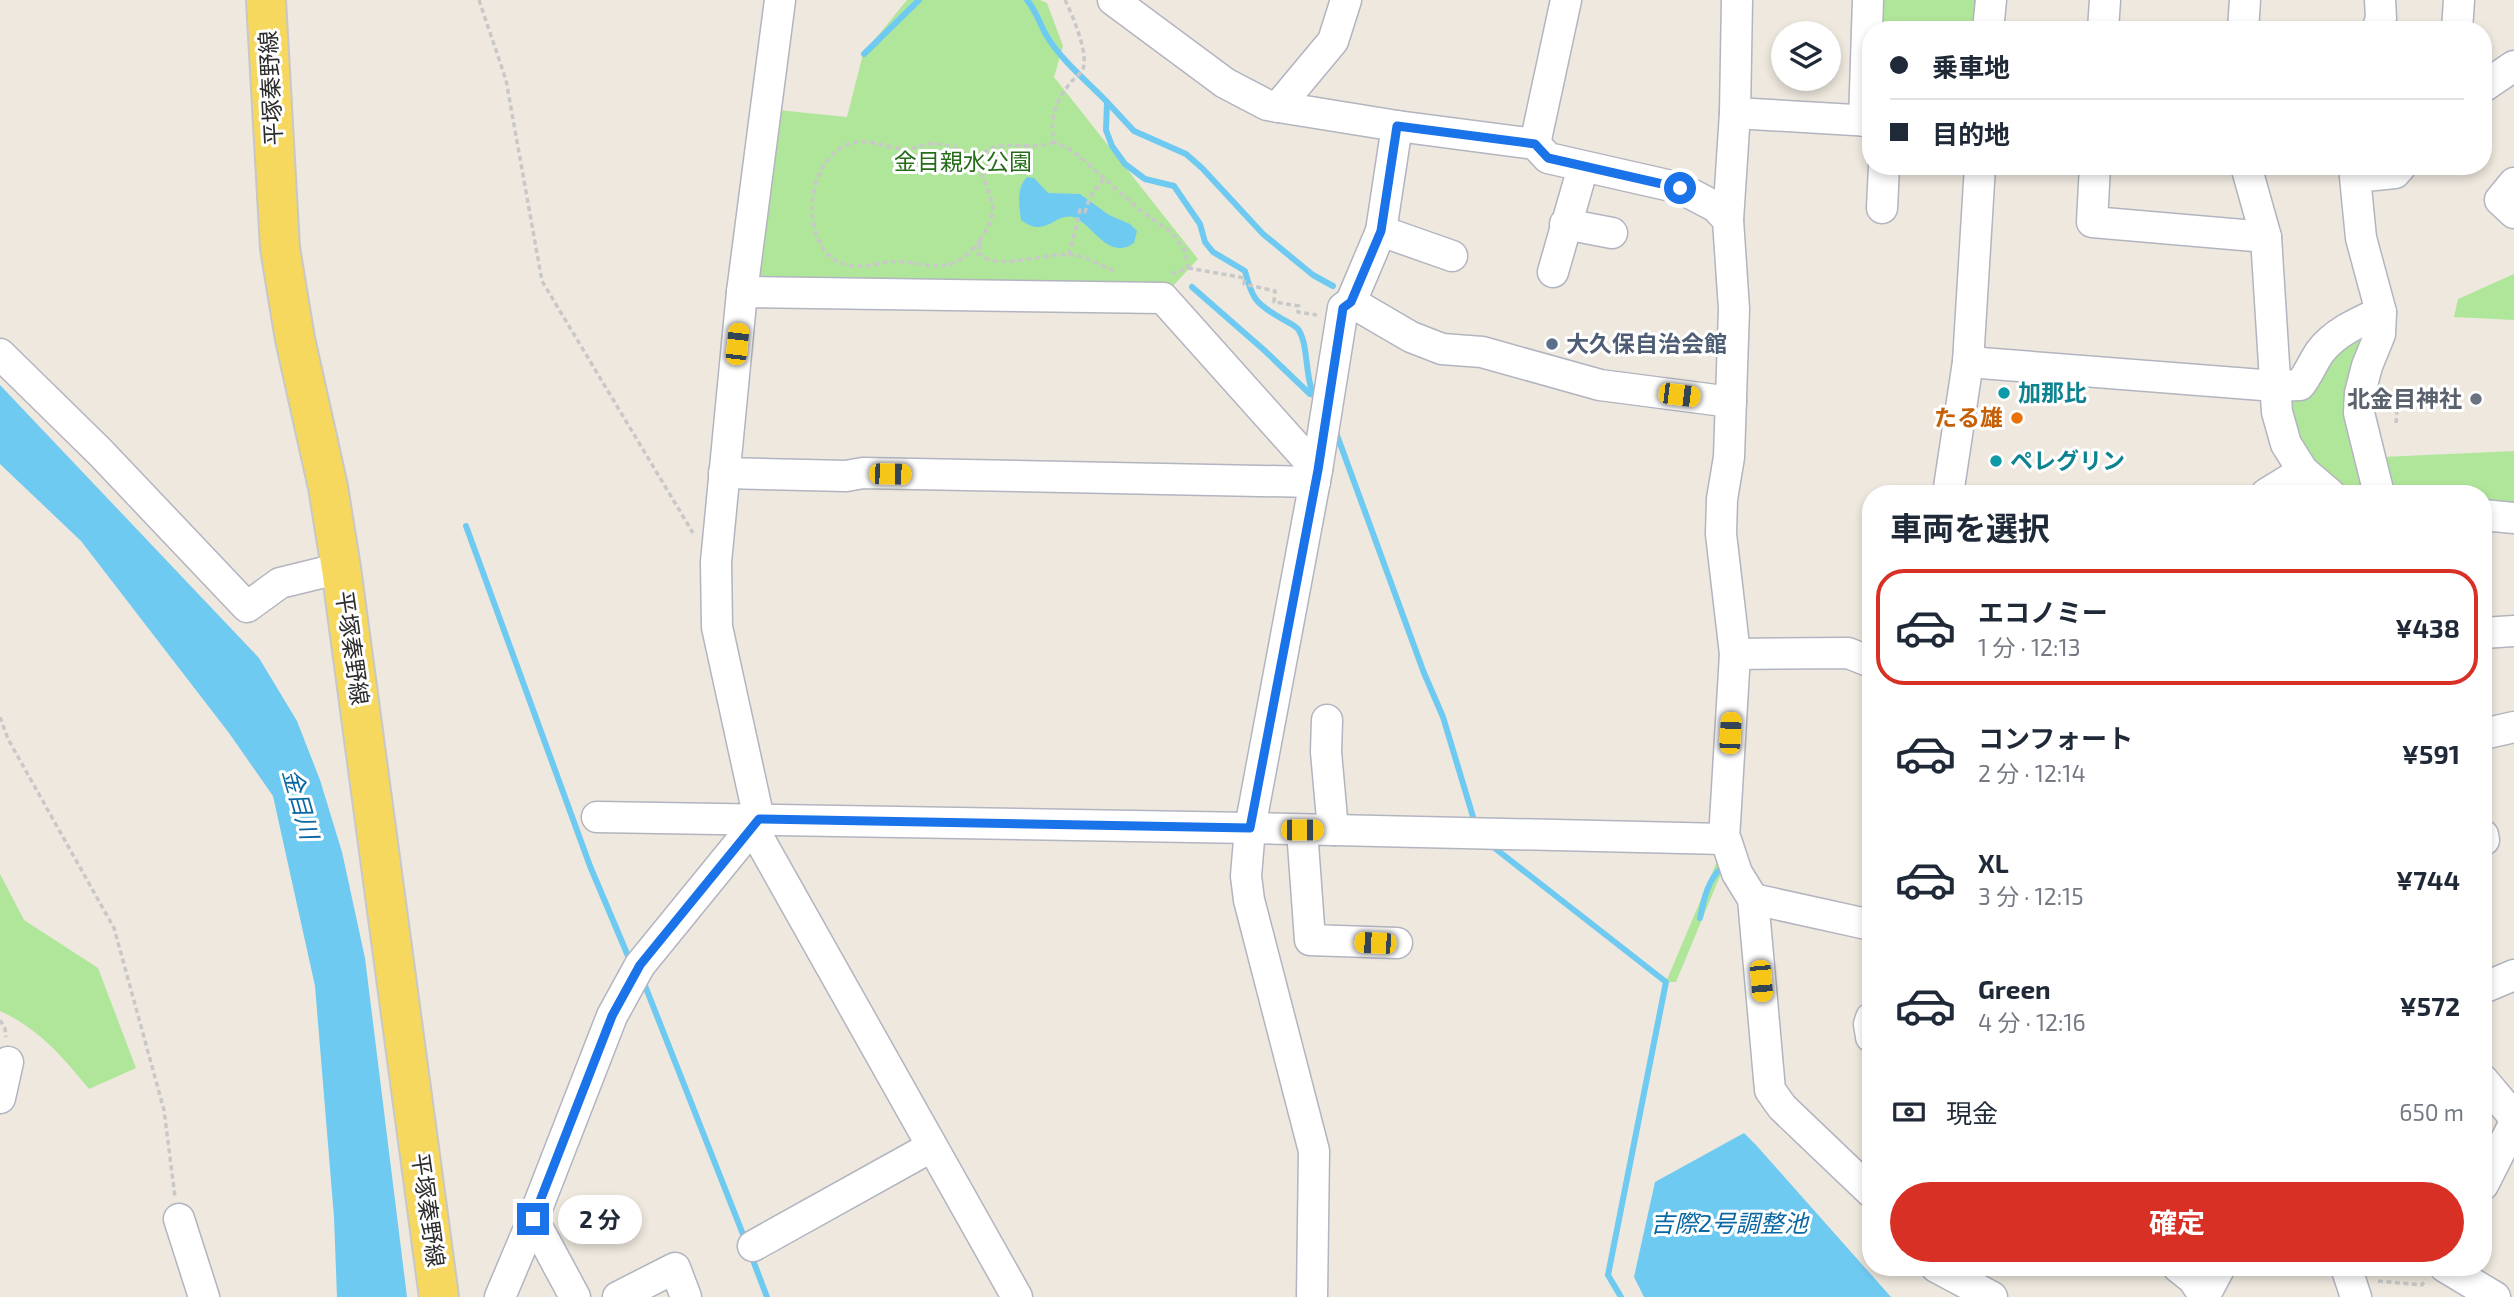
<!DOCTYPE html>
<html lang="ja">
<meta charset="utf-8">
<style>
:root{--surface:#fff;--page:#f6f6f7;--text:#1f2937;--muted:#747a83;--line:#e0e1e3;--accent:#d93025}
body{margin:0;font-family:"Exo 2","Noto Sans JP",sans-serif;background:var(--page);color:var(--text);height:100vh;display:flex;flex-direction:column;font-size:26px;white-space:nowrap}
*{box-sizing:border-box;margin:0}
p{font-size:23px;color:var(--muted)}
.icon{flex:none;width:38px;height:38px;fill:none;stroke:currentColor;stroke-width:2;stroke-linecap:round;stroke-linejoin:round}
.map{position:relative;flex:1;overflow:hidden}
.side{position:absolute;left:1862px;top:485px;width:630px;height:791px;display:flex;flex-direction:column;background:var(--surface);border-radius:28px;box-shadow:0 4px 10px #0003}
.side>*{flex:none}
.hud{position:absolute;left:1862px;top:21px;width:630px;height:154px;border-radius:28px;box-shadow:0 4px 10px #0003;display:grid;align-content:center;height:154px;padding:0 28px;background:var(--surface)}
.fabs{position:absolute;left:1771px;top:21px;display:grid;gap:14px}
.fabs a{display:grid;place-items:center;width:70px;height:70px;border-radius:50%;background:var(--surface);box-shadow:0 4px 10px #0003;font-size:35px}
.end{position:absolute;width:32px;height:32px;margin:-16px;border:9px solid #1a73e8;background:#fff;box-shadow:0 0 0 4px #fff}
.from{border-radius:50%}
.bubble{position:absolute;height:49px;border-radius:24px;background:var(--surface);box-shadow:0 4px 10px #0003;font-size:23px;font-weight:700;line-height:49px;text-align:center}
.car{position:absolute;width:21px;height:42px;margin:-21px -10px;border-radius:9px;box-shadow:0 0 5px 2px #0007;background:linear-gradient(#f5c518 24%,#345 0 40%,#f5c518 0 76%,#345 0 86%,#f5c518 0)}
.hud b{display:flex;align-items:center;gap:24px;height:66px;font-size:26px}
.hud b+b{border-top:2px solid var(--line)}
.hud i{width:18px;height:18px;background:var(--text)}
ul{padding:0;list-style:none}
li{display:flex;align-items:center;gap:21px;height:116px;margin:0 14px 10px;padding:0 14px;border:4px solid transparent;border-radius:28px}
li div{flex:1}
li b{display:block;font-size:26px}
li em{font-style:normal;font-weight:700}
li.current{border-color:var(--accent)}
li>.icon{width:63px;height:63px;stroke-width:1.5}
h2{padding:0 28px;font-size:32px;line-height:84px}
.pay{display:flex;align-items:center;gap:18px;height:77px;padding:0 28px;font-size:26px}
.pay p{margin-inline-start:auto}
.button{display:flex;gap:14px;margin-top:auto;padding:14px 28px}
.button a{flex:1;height:80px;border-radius:42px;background:var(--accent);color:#fff;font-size:28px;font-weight:700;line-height:80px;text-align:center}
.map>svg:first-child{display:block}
</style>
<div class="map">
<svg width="2514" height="1297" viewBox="0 0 2514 1297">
<rect width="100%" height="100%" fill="#eee8de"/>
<!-- green -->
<g fill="#b0e69a">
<path d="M907,0H1040L1047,3L1063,46L1054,77L1198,259L1172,287H770L757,273L778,110L847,117L863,54Z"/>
<path d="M1881,0H1977L1975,30H1881Z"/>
<path d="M2514,274V320L2454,317L2458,299Z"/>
<path d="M2388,314L2370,411L2383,457L2514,451V510L2483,507V494L2349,493L2316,466L2293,432L2285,397L2327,354Z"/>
<path d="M1726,840L1730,852L1676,982H1666Z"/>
<path d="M0,874L24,920L98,968L136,1068L89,1089C63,1057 38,1028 0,1011Z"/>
</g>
<!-- water -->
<g fill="#6fcaf2">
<path d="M1027,177L1034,178L1048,193L1080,194L1109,215L1130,224L1137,231L1134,243C1108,262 1091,222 1073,217C1054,213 1046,239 1021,220C1019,206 1016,188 1027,177Z"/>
<path d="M0,385L259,658L297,721L320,780L342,852L365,958L407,1297H337L334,1217L315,986L273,796L229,733L81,541L0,464Z"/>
<path d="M1744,1133L1756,1145L1891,1297H1644L1634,1277L1655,1182Z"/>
</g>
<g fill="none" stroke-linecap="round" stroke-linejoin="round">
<!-- stream -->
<g stroke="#6fcaf2" stroke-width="6">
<path d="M1027,0C1037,12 1040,25 1048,38C1064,63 1087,81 1107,102L1106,130L1112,146L1125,164L1145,179L1174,186L1200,224L1205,242L1213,252L1245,271C1252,298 1255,303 1279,317C1285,321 1293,324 1298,329C1310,346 1303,381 1318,403"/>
<path d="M864,54L919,0"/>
<path d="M1107,102L1134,131L1186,154L1202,168L1263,234L1313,275L1333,286"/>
<path d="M1192,287L1264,350L1310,394"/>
<path d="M1334,427L1424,673L1443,717L1474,820"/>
<path d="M466,526L590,866L628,956"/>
<path d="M1492,846L1666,982L1608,1275L1621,1297"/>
<path d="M1700,918C1704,899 1707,882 1721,868"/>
<path d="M644,983L746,1242"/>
<path d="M751,1255L767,1297"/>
</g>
<!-- minor casing -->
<g stroke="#b2b4c0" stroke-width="33">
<g id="minor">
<path d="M780,0L742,292L716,562L717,627L759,819L757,835L1017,1297"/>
<path d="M1113,0L1225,83L1267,105L1397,126L1535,144L1548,158L1680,188L1716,207L1728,220L1734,309L1729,457L1722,499L1721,534L1735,654L1724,839L1726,840L1737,873L1753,899L1770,1090L1782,1107L1871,1192"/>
<path d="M1988,30L1991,0"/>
<path d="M2103,30L2105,0"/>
<path d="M2243,30L2245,0"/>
<path d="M2377,30L2381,18L2380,0"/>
<path d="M2457,30L2459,0"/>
<path d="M2483,87L2514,66"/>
<path d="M1278,107L1333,41L1346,0"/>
<path d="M1735,113L1871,121"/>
<path d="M1864,121L1868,0"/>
<path d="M1535,144L1566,0"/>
<path d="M2095,166L2092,222L2266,237"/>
<path d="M2246,166L2266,237L2277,412L2286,444L2303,471L2330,494"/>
<path d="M2514,183L2500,200L2514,213"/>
<path d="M1882,208L1884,166"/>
<path d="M1728,220L1735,113L1737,0"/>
<path d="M1565,224L1612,233"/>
<path d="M1381,231L1452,256"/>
<path d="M1553,272L1583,167"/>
<path d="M742,292L1163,298L1317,470"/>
<path d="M1351,302L1381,231L1397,126"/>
<path d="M0,354L100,452L247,607L280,583L341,568"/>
<path d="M1968,362L2275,386L2300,385C2308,375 2313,362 2320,352C2335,332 2359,322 2381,312"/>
<path d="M724,473L846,476L863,473L1315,482"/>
<path d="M1948,494L1968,362L1980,166"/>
<path d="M2266,494L2303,471"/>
<path d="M2379,494L2359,413L2360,393L2367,366L2380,334L2381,312L2361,238L2355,177L2395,173L2401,166"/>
<path d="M2483,515L2514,518"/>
<path d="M2483,633L2514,631"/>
<path d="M1735,654L1848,653L1871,662"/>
<path d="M1327,720L1326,752L1333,830"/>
<path d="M2483,734L2514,727"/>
<path d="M597,817L1250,828L1724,839"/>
<path d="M1302,830L1310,940L1397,943"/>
<path d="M2483,835L2484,840"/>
<path d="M1753,899L1871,925"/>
<path d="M2483,988L2514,975"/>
<path d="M1871,1018L1869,1024L1871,1037"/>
<path d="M2483,1080L2514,1117"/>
<path d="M0,1098L8,1062"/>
<path d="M2483,1185L2514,1124"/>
<path d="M179,1219L204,1297"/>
<path d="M533,1219L575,1297"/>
<path d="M753,1246L931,1147"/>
<path d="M1936,1267L1992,1297"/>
<path d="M2178,1267L2193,1279L2205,1297"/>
<path d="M2346,1267L2356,1297"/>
<path d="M2445,1267L2495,1297"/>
<path d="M500,1297L533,1219L612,1016L640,965L759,819"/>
<path d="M618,1297L675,1268L686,1297"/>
<path d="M1312,1297L1314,1151L1249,900L1246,876L1250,828L1317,470L1343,308L1351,302L1411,337L1442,349L1482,352L1600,385L1731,402"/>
<path d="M2204,1297L2220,1267"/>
</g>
</g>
<!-- major casing -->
<g stroke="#c8c8c8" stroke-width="42">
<path id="major" d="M266,0L280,248L295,339L328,487L341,568L439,1297"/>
</g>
<!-- path -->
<g stroke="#c8c8c8" stroke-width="3.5" stroke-dasharray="5 3.5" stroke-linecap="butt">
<path d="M479,0L506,80L542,281L693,533"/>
<path d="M1065,0C1072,14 1089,54 1083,69C1081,73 1075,78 1072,81C1056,100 1049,117 1054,142L1073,151L1140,210L1171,232L1185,250L1188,268L1171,274"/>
<path d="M1054,142C1031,153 1001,136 981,155L982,173L993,205L991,221L981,239L978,253C999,273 1046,251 1074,255C1087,257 1102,266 1115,271"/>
<path d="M980,240C955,272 941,267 905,262C883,259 863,272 841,263C799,246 804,160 849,144C869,137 887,149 907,149C914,149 920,145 928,144C951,142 970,151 981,172"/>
<path d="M1069,255L1080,210L1085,212L1090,197L1104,178"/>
<path d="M1188,268L1245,278L1244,284L1275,291L1274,302L1299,306L1298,312L1317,315"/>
<path d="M2390,395L2436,397"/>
<path d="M2396,423L2398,395"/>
<path d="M0,717L8,739L114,928L164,1110L175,1197"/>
<path d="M0,1020L5,1029L6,1037"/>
<path d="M2378,1281L2422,1285L2426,1279"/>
</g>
<!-- minor -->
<use href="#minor" stroke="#fff" stroke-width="30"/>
<!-- major -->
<use href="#major" stroke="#f5d85d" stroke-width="38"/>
</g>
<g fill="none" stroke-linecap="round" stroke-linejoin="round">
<!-- route -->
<path stroke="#1a73e8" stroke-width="9" d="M533,1219L612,1016L640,965L759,819L1250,828L1318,470L1343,308L1351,302L1381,231L1397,126L1535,144L1548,158L1680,188"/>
</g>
<!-- markers -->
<circle fill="#5c6f8a" stroke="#fff" stroke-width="2.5" cx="1552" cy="344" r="7"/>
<g fill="#0f9aa8" stroke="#fff" stroke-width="2.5">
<circle cx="2004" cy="393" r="7"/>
<circle cx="1996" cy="461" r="7"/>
</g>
<circle fill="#6b7280" stroke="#fff" stroke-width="2.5" cx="2476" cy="399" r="7"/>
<circle fill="#e8710a" stroke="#fff" stroke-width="2.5" cx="2017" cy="418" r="7"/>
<g text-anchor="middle" stroke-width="6" stroke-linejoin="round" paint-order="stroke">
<!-- street labels -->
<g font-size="23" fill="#2c2c2c" stroke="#fff">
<text transform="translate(271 88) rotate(-93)" y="8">平塚秦野線</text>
<text transform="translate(352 648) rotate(82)" y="8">平塚秦野線</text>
<text transform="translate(428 1210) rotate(82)" y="8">平塚秦野線</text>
</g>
<!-- park labels -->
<g font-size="23" fill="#266d19" stroke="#fff">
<text x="963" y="170">金目親水公園</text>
</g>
<!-- service labels -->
<g font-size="23" font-weight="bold" fill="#4e5e75" stroke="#fff" text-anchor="start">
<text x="1566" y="352">大久保自治会館</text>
</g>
<!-- culture labels -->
<g font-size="23" font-weight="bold" fill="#0d838f" stroke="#fff" text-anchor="start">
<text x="2018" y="401">加那比</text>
<text x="2010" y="469">ペレグリン</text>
</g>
<!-- worship labels -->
<g font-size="23" font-weight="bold" fill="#5b616d" stroke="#fff" text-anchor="end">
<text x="2462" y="407">北金目神社</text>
</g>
<!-- food labels -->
<g font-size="23" font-weight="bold" fill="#c56008" stroke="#fff" text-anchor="end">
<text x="2003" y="426">たる雄</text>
</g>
<!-- water labels -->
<g font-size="24" font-style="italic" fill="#0a67a3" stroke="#fff">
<text transform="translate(300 804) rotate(74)" y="8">金目川</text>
<text x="1729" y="1232">吉際2号調整池</text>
</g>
</g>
</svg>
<div class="fabs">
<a><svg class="icon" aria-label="layers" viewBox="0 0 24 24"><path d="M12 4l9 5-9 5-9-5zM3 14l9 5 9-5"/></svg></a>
</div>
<i class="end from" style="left:1680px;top:188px"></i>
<i class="end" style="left:533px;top:1219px"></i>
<div class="bubble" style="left:558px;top:1195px;width:84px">2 分</div>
<i class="car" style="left:737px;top:344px;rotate:6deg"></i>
<i class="car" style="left:1679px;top:395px;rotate:97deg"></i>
<i class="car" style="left:890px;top:474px;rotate:91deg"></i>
<i class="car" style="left:1730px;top:733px;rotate:3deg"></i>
<i class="car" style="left:1302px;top:830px;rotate:90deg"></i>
<i class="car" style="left:1375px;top:943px;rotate:272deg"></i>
<i class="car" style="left:1761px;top:981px;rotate:175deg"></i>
<div class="hud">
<b><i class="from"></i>乗車地</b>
<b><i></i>目的地</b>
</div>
<section class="side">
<h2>車両を選択</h2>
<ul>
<li class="current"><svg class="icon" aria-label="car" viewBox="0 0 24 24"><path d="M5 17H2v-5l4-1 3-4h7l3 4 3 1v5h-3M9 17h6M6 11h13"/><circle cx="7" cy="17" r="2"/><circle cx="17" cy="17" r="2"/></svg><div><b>エコノミー</b><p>1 分 · 12:13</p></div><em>¥438</em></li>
<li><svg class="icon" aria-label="car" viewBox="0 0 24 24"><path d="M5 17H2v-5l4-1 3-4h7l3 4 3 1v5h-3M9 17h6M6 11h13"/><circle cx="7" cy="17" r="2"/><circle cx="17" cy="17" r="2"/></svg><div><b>コンフォート</b><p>2 分 · 12:14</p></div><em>¥591</em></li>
<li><svg class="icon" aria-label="car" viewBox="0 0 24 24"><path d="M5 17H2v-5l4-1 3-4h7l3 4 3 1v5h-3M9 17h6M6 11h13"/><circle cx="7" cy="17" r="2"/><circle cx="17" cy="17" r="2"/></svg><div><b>XL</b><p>3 分 · 12:15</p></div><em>¥744</em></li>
<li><svg class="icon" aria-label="car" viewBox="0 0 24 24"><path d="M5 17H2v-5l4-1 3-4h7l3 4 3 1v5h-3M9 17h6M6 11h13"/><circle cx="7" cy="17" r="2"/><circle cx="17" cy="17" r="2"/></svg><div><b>Green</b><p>4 分 · 12:16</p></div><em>¥572</em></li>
</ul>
<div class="pay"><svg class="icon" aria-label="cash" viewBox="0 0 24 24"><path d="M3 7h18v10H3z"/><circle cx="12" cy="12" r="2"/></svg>現金<p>650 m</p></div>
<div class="button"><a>確定</a></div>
</section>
</div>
